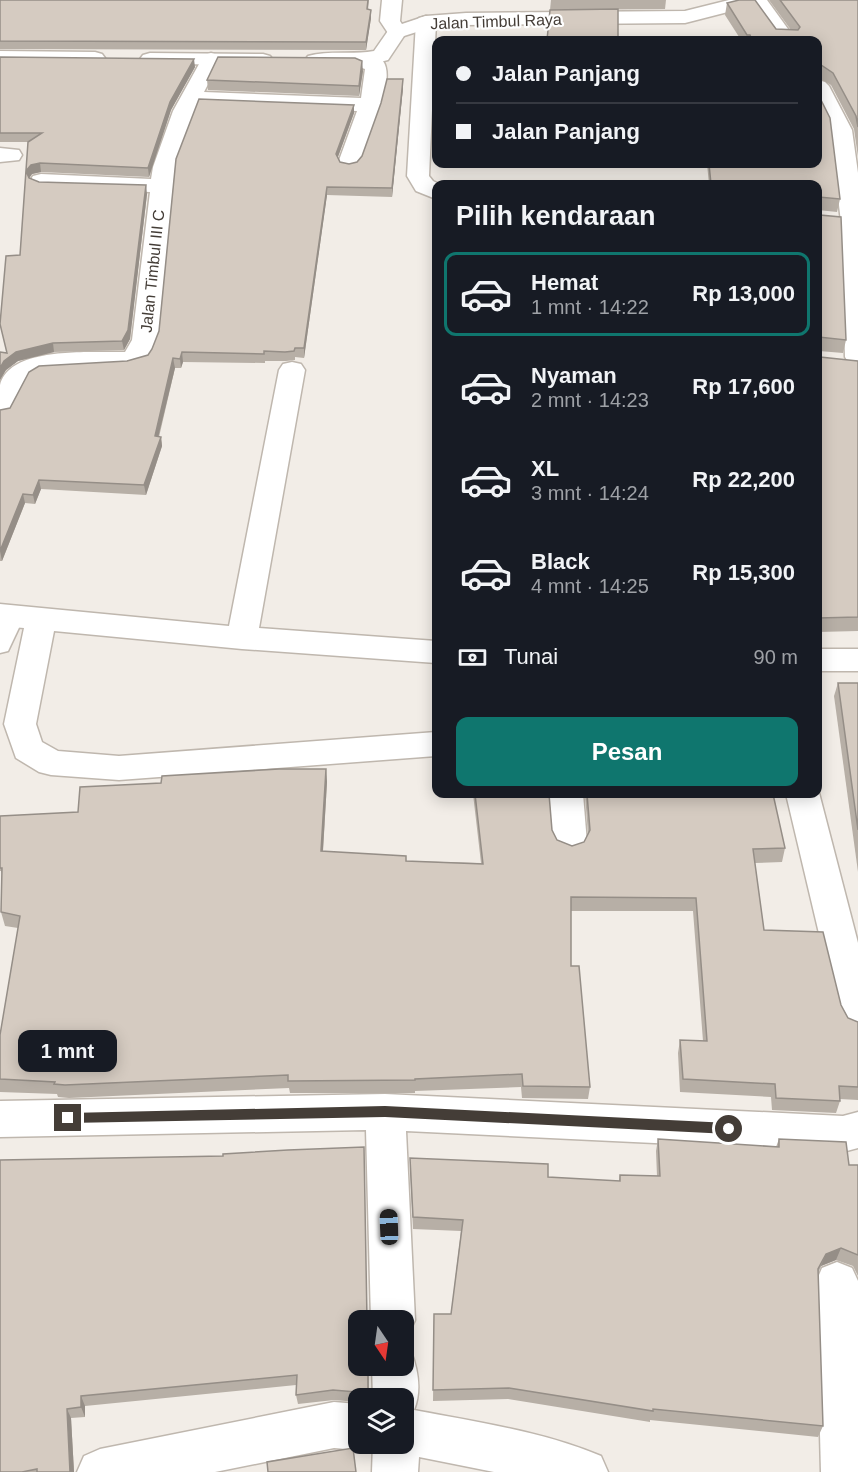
<!DOCTYPE html>
<html lang="id">
<meta charset="utf-8">
<style>
:root{--surface:#171b24;--page:#242831;--text:#f1f3f6;--muted:#9ea1a6;--line:#363941;--accent:#0f766e}
body{margin:0;font-family:Arial,sans-serif;background:var(--page);color:var(--text);height:100vh;display:flex;flex-direction:column;font-size:22px;white-space:nowrap}
*{box-sizing:border-box;margin:0}
p{font-size:20px;color:var(--muted)}
.icon{flex:none;width:33px;height:33px;fill:none;stroke:currentColor;stroke-width:2;stroke-linecap:round;stroke-linejoin:round}
.map{position:relative;flex:1;overflow:hidden}
.side{position:absolute;left:432px;top:180px;width:390px;height:618px;display:flex;flex-direction:column;background:var(--surface);border-radius:12px;box-shadow:0 3px 15px #0003}
.side>*{flex:none}
.hud{position:absolute;left:432px;top:36px;width:390px;height:132px;border-radius:12px;box-shadow:0 3px 15px #0003;display:grid;align-content:center;height:132px;padding:0 24px;background:var(--surface)}
.needle{width:39px;rotate:167deg}
.tools{position:absolute;left:348px;top:1310px;display:grid;gap:12px}
.tools a{display:grid;place-items:center;width:66px;height:66px;border-radius:12px;background:var(--surface);box-shadow:0 3px 15px #0003;font-size:30px}
.end{position:absolute;width:27px;height:27px;margin:-14px;border:8px solid #443d37;background:#fff;box-shadow:0 0 0 3px #fff}
.from{border-radius:50%}
.bubble{position:absolute;height:42px;border-radius:12px;background:var(--surface);box-shadow:0 3px 15px #0003;font-size:20px;font-weight:700;line-height:42px;text-align:center}
.car{position:absolute;width:18px;height:36px;margin:-18px -9px;border-radius:8px;box-shadow:0 0 4px 2px #0007;background:linear-gradient(#222 24%,#8ab4d8 0 40%,#222 0 76%,#8ab4d8 0 86%,#222 0)}
.hud b{display:flex;align-items:center;gap:21px;height:57px;font-size:22px}
.hud b+b{border-top:2px solid var(--line)}
.hud i{width:15px;height:15px;background:var(--text)}
ul{padding:0;list-style:none}
li{display:flex;align-items:center;gap:18px;height:84px;margin:0 12px 9px;padding:0 12px;border:3px solid transparent;border-radius:12px}
li div{flex:1}
li b{display:block;font-size:22px}
li em{font-style:normal;font-weight:700}
li.selected{border-color:var(--accent)}
li>.icon{width:54px;height:54px;stroke-width:1.5}
h2{padding:0 24px;font-size:27px;line-height:72px}
.pay{display:flex;align-items:center;gap:15px;height:66px;padding:0 24px;font-size:22px}
.pay p{margin-inline-start:auto}
.primary-button{display:flex;gap:12px;margin-top:auto;padding:12px 24px}
.primary-button a{flex:1;height:69px;border-radius:12px;background:var(--accent);color:#fff;font-size:24px;font-weight:700;line-height:69px;text-align:center}
.map>svg:first-child{display:block}
</style>
<div class="map">
<svg width="858" height="1472" viewBox="0 0 858 1472">
<rect width="100%" height="100%" fill="#f2ede7"/>
<g fill="none" stroke-linecap="round" stroke-linejoin="round">
<!-- service casing -->
<g stroke="#bfb7ae" stroke-width="3">
<path id="service" d="M13,609L21,612L24,617L8,651L0,653V621L5,612Z"/>
</g>
<!-- minor casing -->
<g stroke="#bfb7ae" stroke-width="3">
<g id="minor">
<path d="M382,0H402L400,21L407,32L404,36H390L380,21Z"/>
<path d="M747,0H767L796,40H776Z"/>
<path d="M426,16L433,18L436,22L429,176L433,181L439,184H436V199L416,191L407,176L416,22L419,18Z"/>
<path d="M211,53L218,55L221,59L204,92L361,98L365,69L350,64L347,60L350,56L357,54L383,61C397,80 367,141 360,163L357,168L349,170L341,168L338,163L357,111L198,105L175,167L158,340C156,346 154,357 148,362C133,374 63,368 40,373L29,380L10,416L0,418C0,408 0,395 0,385C10,345 94,353 125,352L132,340L150,192L41,188L33,186L30,181L33,176L41,174L151,179L153,167L173,111L204,55Z"/>
<path d="M818,80L825,82L829,86L852,130L858,173V365L849,363L845,357L841,222L830,130L818,106Z"/>
<path d="M0,148L19,150L22,155L19,160L0,162Z"/>
<path d="M292,362L301,364L305,370L259,628L436,641V663L242,649L54,631L36,724L42,742L58,751L119,756L436,732V756L119,780L51,775L39,772L16,758L4,724L24,628L0,626V604L229,626L279,370L283,364Z"/>
<rect x="818" y="649" width="40" height="22"/>
<path d="M818,789L858,943V1034L845,1029L839,1018L786,794H818Z"/>
<path d="M549,794H583L587,843L582,853L570,857L558,853L553,843Z"/>
<path d="M385,1094L843,1116L858,1112V1148L843,1152L406,1131L415,1320L408,1335L404,1337V1320H371L366,1130L0,1137V1101Z"/>
<path d="M837,1262L852,1268L858,1281V1472H821L816,1282L822,1268Z"/>
<path d="M404,1347L410,1349C418,1369 422,1390 414,1410C476,1422 542,1431 601,1456L608,1472H494L419,1457L418,1472H372L373,1444L358,1450L334,1448L215,1472H77L84,1456L100,1449L334,1402L358,1404V1443H404V1398H373L372,1365H404Z"/>
</g>
</g>
<!-- tertiary casing -->
<g stroke="#bfb7ae" stroke-width="3">
<g id="tertiary">
<path d="M729,0H762L759,4L685,23L466,25L429,28L404,36L388,60C364,66 333,71 308,64L305,60L308,56C329,50 352,55 374,51L390,28L426,16L466,13L685,11Z"/>
<path d="M0,51L95,52L102,54L105,58L102,62L95,64L0,63Z"/>
<path d="M150,53L263,54L270,56L273,60L270,64L263,66L143,63L140,59L143,55Z"/>
</g>
</g>
<!-- service -->
<use href="#service" fill="#fff" fill-rule="evenodd"/>
<!-- minor -->
<use href="#minor" fill="#fff" fill-rule="evenodd"/>
<!-- tertiary -->
<use href="#tertiary" fill="#fff" fill-rule="evenodd"/>
</g>
<!-- wall -->
<g fill="#b7afa6">
<path d="M0,0H369L368,10L371,18L366,50L0,49Z"/>
<path d="M551,0H666L665,9L550,10Z"/>
<path d="M769,0H858V157L854,129L831,85L819,78H818V94L840,199L837,212L818,210V213L846,340L843,353L819,351L818,355L820,357L858,361V631L818,632V184H709L707,164H818V40H741L725,15L727,3L776,29L791,30Z"/>
<path d="M0,57L195,67L171,110L149,177L41,172L32,174L29,178L39,182L147,194L130,339L124,350L54,352L18,361L6,370L0,380V352L7,353L20,255L28,142H0Z"/>
<path d="M363,71L359,96L208,90L207,80Z"/>
<path d="M403,79V88L392,197L327,195L304,358L295,357V360L286,361H265V363L183,362L181,368H175L159,437H161L162,446L146,495L41,489L35,504L25,503L2,561H0V410L10,408L127,361L148,355L354,105V113L338,157L340,162L349,164L357,162L362,156Z"/>
<path d="M838,683H858V872L834,696Z"/>
<path d="M326,769L327,782L323,852L406,861L481,863L473,794H549L552,830L557,840L572,846L584,842L588,834L585,794H773L785,848L782,862L755,863L764,930L841,1005L848,1018L858,1022V1100L840,1099V1101L836,1113L772,1110L771,1097L680,1092L678,1053L680,1040L703,1041L693,911H571V966L590,1087L588,1099L522,1098L521,1087L415,1091V1093H290L289,1088L69,1098L58,1097L57,1094L0,1092V1035L18,928L5,926L1,912L2,874L1,871H0V816L78,812L161,783Z"/>
<path d="M658,1139L776,1147L779,1139L849,1165H858V1276L853,1266L836,1260L821,1266L818,1272L823,1426L818,1437L650,1420V1422L508,1399L433,1401L434,1314H451L461,1231L413,1229L410,1170L619,1181L620,1175L657,1176L656,1151Z"/>
<path d="M0,1160L358,1365H368L369,1398H358V1402L334,1400L298,1404L296,1395V1385L85,1406V1417L71,1418L74,1472H0Z"/>
</g>
<!-- shaded-wall -->
<g fill="#958e87">
<path d="M371,10V18L366,50V42Z"/>
<path d="M194,59L195,67L171,110L149,177L148,168L170,102Z"/>
<path d="M362,61L363,71L359,96V86Z"/>
<path d="M821,65L819,78L818,79V68Z"/>
<path d="M403,79V88L392,197V188Z"/>
<path d="M354,105V113L336,162V154Z"/>
<path d="M40,163L41,172L32,174L28,180L26,171L31,165Z"/>
<path d="M146,185L147,194L130,339L124,350L122,341Z"/>
<path d="M327,187V195L304,358V348Z"/>
<path d="M53,343L54,352L18,361L6,370L0,380V368L4,361L16,352Z"/>
<path d="M182,352L183,362L181,368L180,359Z"/>
<path d="M173,358L175,368L156,446L155,436Z"/>
<path d="M161,437L162,446L146,495L144,485Z"/>
<path d="M39,480L41,489L35,504L33,495Z"/>
<path d="M23,494L25,503L2,561L0,551Z"/>
<path d="M326,769L327,782L322,865L321,851Z"/>
<path d="M841,1248L836,1260L821,1266L814,1281L826,1254Z"/>
<path d="M81,1396L85,1406V1417L81,1407Z"/>
<path d="M67,1409L71,1418L74,1472H70Z"/>
</g>
<!-- building -->
<g fill="#d5cbc1" stroke="#958e87" stroke-width="1.5">
<path d="M0,0H368L367,9L371,10L366,42L0,41Z"/>
<path d="M739,0H755L776,29L798,30L800,27L780,0H858V127L856,116L833,73L821,65L818,68V94L830,118L840,199L819,197L818,213L820,215L841,217L846,340L819,337L818,355L820,357L858,361V617L818,618V184H711L709,164H818V40H752L750,35H747L727,3Z"/>
<path d="M618,9V40H547L550,10Z"/>
<path d="M0,57L194,59L170,102L148,168L40,163L31,165L26,171L29,178L39,182L146,185L128,330L122,341L53,343L16,352L4,361L0,368V352L7,353L0,324L6,256L20,255L28,142L42,133H0Z"/>
<path d="M218,57L355,58L362,61L359,86L207,80Z"/>
<path d="M387,79H403L392,188L327,187L304,348H295L294,351L285,352L264,351V354L182,352L180,359L173,358L155,436L161,437L144,485L39,480L33,495L23,494L0,551V410L10,408L29,372L39,366L127,361L148,355L152,349L159,331L176,159L199,99L354,105L336,154L340,162L349,164L357,162L362,156L381,103Z"/>
<path d="M838,683H858V830Z"/>
<path d="M279,769H326L321,851L406,856V861L483,864L475,794H549L552,830L557,840L572,846L584,842L590,830L587,794H773L785,848L753,849L764,930L823,932L841,1005L848,1018L858,1022V1087L839,1086L840,1101L776,1098L775,1084L683,1079L680,1040L707,1041L696,898L571,897V966H579L590,1087L523,1086L522,1074L415,1079V1080L288,1081V1075L65,1085L54,1084L55,1082L0,1079V1035L20,916L1,912L2,868H0V816L78,812L80,787L161,783L162,776Z"/>
<path d="M658,1139L779,1147V1139L846,1142L849,1165H858V1255L841,1248L826,1254L818,1269L823,1426L653,1409V1411L509,1388L433,1390L434,1314H451L463,1220L413,1217L410,1158L548,1164V1177L620,1181V1175L660,1176Z"/>
<path d="M364,1147L367,1320H358V1365H368V1393L333,1390L296,1395L297,1375L81,1396V1407L67,1409L70,1472H37V1469L22,1472H0V1160L223,1156V1154L288,1150Z"/>
<path d="M353,1448L356,1472H268L267,1462Z"/>
</g>
<!-- route -->
<path fill="#443d37" d="M385,1106L729,1123L734,1129L729,1134L385,1117L68,1123L62,1118L68,1113Z"/>
<g text-anchor="middle" stroke-width="4.5" stroke-linejoin="round" paint-order="stroke">
<!-- far-street labels -->
<g font-size="16" fill="#443d37" stroke="#fff">
<text transform="translate(496 21) rotate(-2)" y="6">Jalan Timbul Raya</text>
<text transform="translate(152 271) rotate(-84)" y="6">Jalan Timbul III C</text>
</g>
</g>
</svg>
<div class="tools">
<a><svg class="needle" viewBox="-14 -14 28 28"><path d="M0-13l5 13h-10z" fill="#e53935"/><path d="M0 13l5-13h-10z" fill="#9ea1a6"/></svg></a>
<a><svg class="icon" aria-label="layers" viewBox="0 0 24 24"><path d="M12 4l9 5-9 5-9-5zM3 14l9 5 9-5"/></svg></a>
</div>
<i class="end from" style="left:729px;top:1129px"></i>
<i class="end" style="left:68px;top:1118px"></i>
<div class="bubble" style="left:18px;top:1030px;width:99px">1 mnt</div>
<i class="car" style="left:389px;top:1227px;rotate:358deg"></i>
<div class="hud">
<b><i class="from"></i>Jalan Panjang</b>
<b><i></i>Jalan Panjang</b>
</div>
<section class="side">
<h2>Pilih kendaraan</h2>
<ul>
<li class="selected"><svg class="icon" aria-label="car" viewBox="0 0 24 24"><path d="M5 17H2v-5l4-1 3-4h7l3 4 3 1v5h-3M9 17h6M6 11h13"/><circle cx="7" cy="17" r="2"/><circle cx="17" cy="17" r="2"/></svg><div><b>Hemat</b><p>1 mnt · 14:22</p></div><em>Rp 13,000</em></li>
<li><svg class="icon" aria-label="car" viewBox="0 0 24 24"><path d="M5 17H2v-5l4-1 3-4h7l3 4 3 1v5h-3M9 17h6M6 11h13"/><circle cx="7" cy="17" r="2"/><circle cx="17" cy="17" r="2"/></svg><div><b>Nyaman</b><p>2 mnt · 14:23</p></div><em>Rp 17,600</em></li>
<li><svg class="icon" aria-label="car" viewBox="0 0 24 24"><path d="M5 17H2v-5l4-1 3-4h7l3 4 3 1v5h-3M9 17h6M6 11h13"/><circle cx="7" cy="17" r="2"/><circle cx="17" cy="17" r="2"/></svg><div><b>XL</b><p>3 mnt · 14:24</p></div><em>Rp 22,200</em></li>
<li><svg class="icon" aria-label="car" viewBox="0 0 24 24"><path d="M5 17H2v-5l4-1 3-4h7l3 4 3 1v5h-3M9 17h6M6 11h13"/><circle cx="7" cy="17" r="2"/><circle cx="17" cy="17" r="2"/></svg><div><b>Black</b><p>4 mnt · 14:25</p></div><em>Rp 15,300</em></li>
</ul>
<div class="pay"><svg class="icon" aria-label="cash" viewBox="0 0 24 24"><path d="M3 7h18v10H3z"/><circle cx="12" cy="12" r="2"/></svg>Tunai<p>90 m</p></div>
<div class="primary-button"><a>Pesan</a></div>
</section>
</div>
